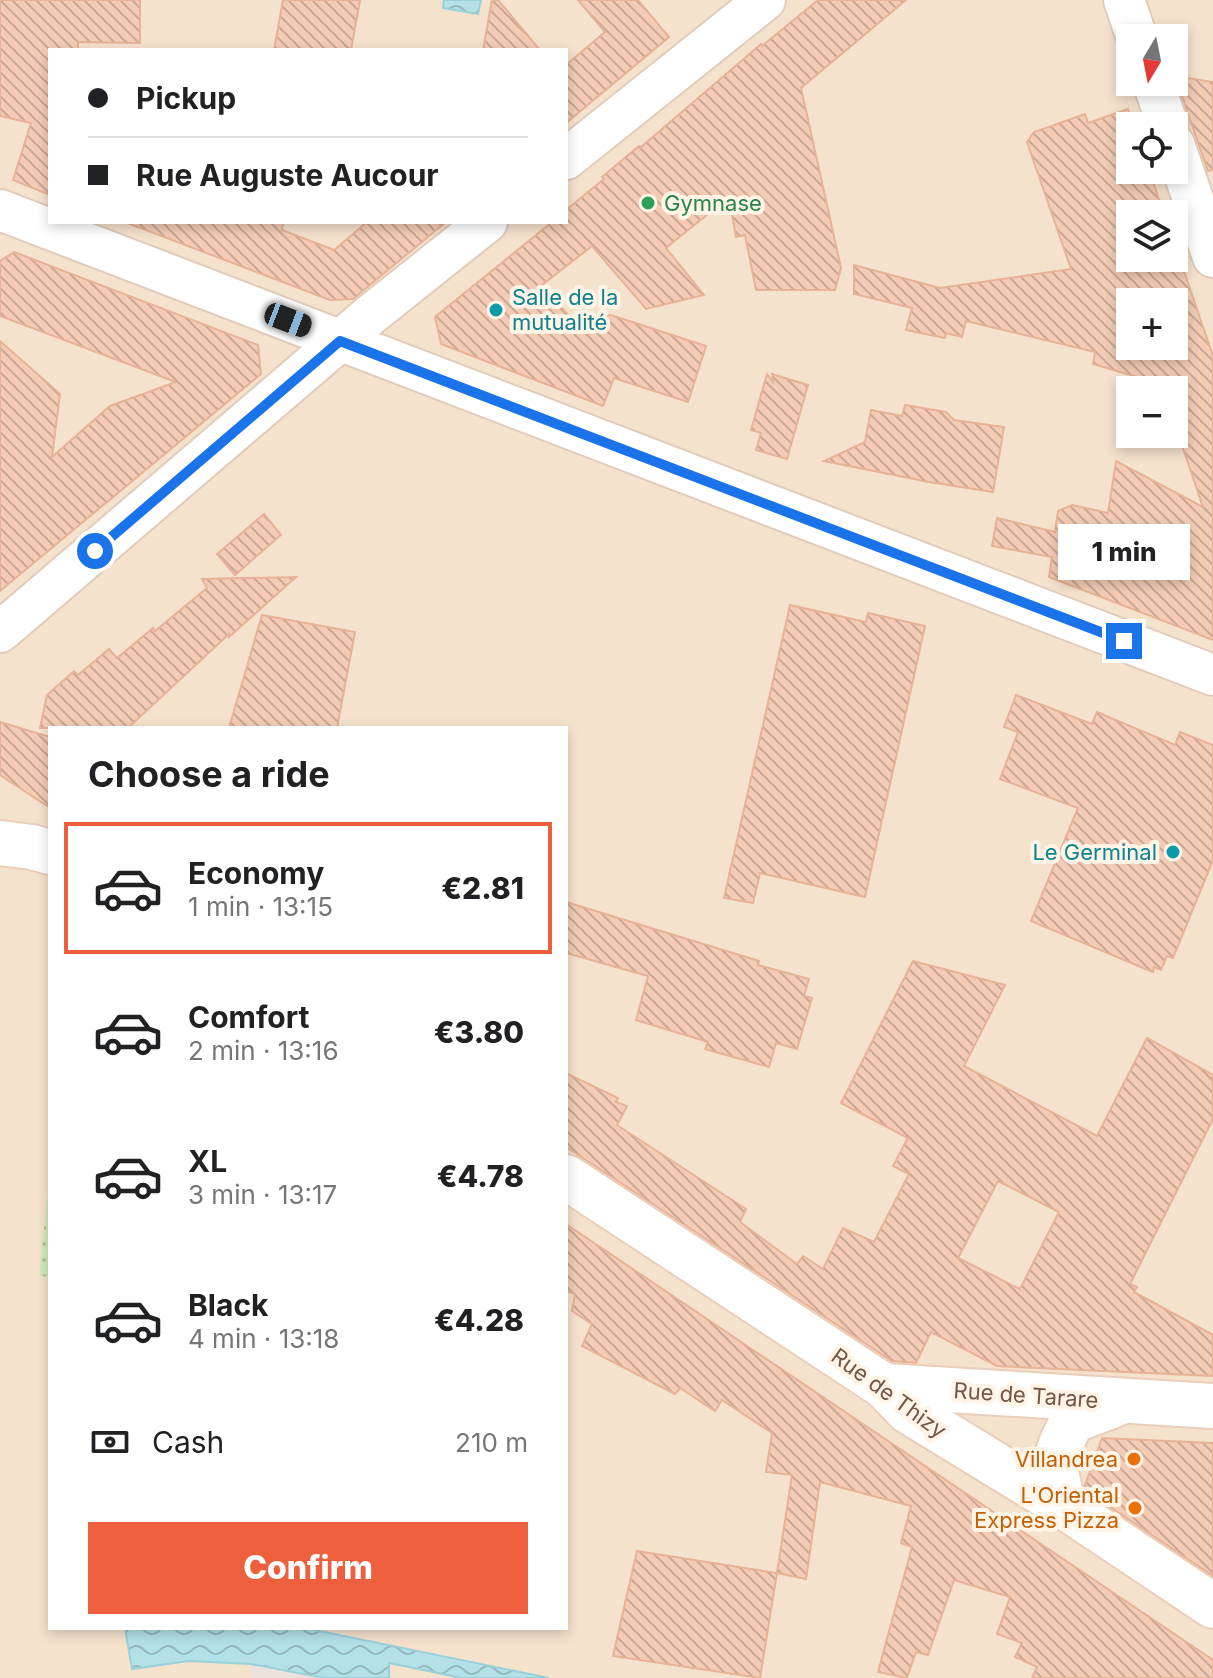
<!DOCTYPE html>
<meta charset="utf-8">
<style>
:root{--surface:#fff;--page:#f6f6f6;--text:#202124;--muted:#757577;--line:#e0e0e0;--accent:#ed5f3d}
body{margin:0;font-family:Inter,sans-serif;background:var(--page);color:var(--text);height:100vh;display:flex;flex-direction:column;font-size:30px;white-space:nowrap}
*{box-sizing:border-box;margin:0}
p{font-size:26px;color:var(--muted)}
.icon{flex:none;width:44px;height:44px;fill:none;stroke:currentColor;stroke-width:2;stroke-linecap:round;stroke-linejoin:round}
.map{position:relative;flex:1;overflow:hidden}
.panel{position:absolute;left:48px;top:726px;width:520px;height:904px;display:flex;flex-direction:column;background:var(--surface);border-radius:0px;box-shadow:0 4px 12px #0003}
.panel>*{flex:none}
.top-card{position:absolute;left:48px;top:48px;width:520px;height:176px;border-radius:0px;box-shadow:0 4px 12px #0003;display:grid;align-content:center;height:176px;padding:0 40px;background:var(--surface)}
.needle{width:52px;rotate:190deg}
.buttons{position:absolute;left:1116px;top:24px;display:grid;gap:16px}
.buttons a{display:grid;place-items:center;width:72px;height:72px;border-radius:0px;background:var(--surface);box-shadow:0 4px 12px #0003;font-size:40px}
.end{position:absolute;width:36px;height:36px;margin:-18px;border:10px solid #1a73e8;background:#fff;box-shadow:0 0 0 4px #fff}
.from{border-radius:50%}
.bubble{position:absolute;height:56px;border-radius:0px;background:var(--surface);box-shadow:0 4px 12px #0003;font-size:26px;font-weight:800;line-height:56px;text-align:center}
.car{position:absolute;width:24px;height:48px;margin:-24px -12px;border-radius:10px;box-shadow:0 0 6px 2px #0007;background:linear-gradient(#222 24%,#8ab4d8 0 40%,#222 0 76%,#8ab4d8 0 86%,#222 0)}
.top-card b{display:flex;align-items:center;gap:28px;height:76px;font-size:30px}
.top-card b+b{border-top:2px solid var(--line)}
.top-card i{width:20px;height:20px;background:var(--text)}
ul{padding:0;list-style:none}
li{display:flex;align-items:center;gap:24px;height:132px;margin:0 16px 12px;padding:0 24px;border:4px solid transparent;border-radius:0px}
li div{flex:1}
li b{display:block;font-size:30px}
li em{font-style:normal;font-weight:800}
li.active{border-color:var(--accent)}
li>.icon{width:72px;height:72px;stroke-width:1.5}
h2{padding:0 40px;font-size:36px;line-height:96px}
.pay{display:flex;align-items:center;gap:20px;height:88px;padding:0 40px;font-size:30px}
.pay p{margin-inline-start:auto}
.primary-button{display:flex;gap:16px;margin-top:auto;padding:16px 40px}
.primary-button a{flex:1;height:92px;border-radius:0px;background:var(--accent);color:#fff;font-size:32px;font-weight:800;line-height:92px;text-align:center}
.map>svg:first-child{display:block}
</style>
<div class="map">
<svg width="1213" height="1678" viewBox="0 0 1213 1678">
<defs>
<pattern id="park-dots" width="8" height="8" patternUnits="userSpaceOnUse" patternTransform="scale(2)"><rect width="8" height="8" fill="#d1ebbd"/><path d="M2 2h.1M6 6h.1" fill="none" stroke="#aec19b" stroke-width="1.8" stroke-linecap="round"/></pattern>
<pattern id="water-waves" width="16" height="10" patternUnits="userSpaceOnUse" patternTransform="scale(2)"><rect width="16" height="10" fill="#b3e1e7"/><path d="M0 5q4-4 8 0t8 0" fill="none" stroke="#96b9bd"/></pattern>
<pattern id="building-back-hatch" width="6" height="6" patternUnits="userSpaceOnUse" patternTransform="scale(2)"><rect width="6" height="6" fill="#f4ccb5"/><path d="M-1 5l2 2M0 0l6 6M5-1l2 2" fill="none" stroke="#caa895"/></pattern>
</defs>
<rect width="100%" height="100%" fill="#fdf0df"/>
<!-- residential -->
<path fill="#f5e2cd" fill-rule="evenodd" d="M0,0H1213V1659L1173,1632L1155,1678H324L252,1664L251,1678H0ZM1130,38H1174V82H1130ZM50,50H566V222H50ZM1130,126H1174V170H1130ZM1130,214H1174V258H1130ZM1130,302H1174V346H1130ZM1130,390H1174V434H1130ZM50,728H566V1628H50Z"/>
<!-- industrial -->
<path fill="#ebe2db" d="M251,1664L324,1678H251Z"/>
<!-- park -->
<path fill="url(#park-dots)" d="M50,1173V1278L39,1275Z"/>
<!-- water -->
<g fill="url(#water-waves)" stroke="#99d1d9" stroke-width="2">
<path d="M444,0H481L478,14L443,8Z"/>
<path d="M125,1628H305L549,1678H462L389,1663V1678H324L251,1664L188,1661L132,1669Z"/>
</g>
<!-- building -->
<g fill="url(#building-back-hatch)" stroke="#e7b295" stroke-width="2" fill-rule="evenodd">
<path d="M0,0H140V43L78,42V50H50V195L13,180L31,123L0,116Z"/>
<path d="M283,0H360L351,50H274Z"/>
<path d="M492,0H498L540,50H483Z"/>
<path d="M578,0H638L669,37L566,123V65L605,32Z"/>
<path d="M818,0H906L801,88L841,268L835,290H756L745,235L736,237L729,197L666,248L704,295L646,309L592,246L542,285L575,323L611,315L706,346L688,402L614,378L603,406L441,344L435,317L552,222H566V210L604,179L602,177L639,146L641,147L761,44L762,46Z"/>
<path d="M1175,76L1213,82V170L1208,171Z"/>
<path d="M1128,109L1134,126H1130V170H1149L1164,214H1130V258H1174V242L1213,356V640L1049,577L1052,557L992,546L997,518L1055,532L1058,511L1072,505L1108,513L1116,461L1203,507L1174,422V390H1167L1168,386L1093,364L1095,352L966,321L962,337L946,333L945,338L906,330L912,308L854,294V265L940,288L1071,269L1027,142L1034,132L1085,114L1088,123ZM1130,302H1174V346H1130Z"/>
<path d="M130,222H283L282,230L334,250L367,222H446L353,299L330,300L130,224Z"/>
<path d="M14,252L258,345L261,374L0,591V341L60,394L52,457L110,406L176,382L0,316V261Z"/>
<path d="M767,374L773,382L772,374L808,385L787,459L756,450L761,433L751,430Z"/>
<path d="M905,405L946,412L954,420L1004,427L993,492L929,482L824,461L865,442L871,410L902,416Z"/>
<path d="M264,514L281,535L235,575L217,554Z"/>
<path d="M296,577L229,637V634L128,728H40L47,695L74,671L78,675L109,649L117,658L153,628L155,631L207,588L202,579Z"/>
<path d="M790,605L866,622L868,613L925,626L865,897L760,873L753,903L724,898Z"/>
<path d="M262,615L355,632L337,728H229Z"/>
<path d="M1016,695L1092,724L1097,712L1175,745L1180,732L1213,745V860L1173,958L1167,956L1161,970L1154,967L1153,972L1031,921L1078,808L1000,779L1018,732L1004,727Z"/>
<path d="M0,722L50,737V808L0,775Z"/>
<path d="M566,902L759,961L758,965L809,979L804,996L812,998L797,1049L776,1043L769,1067L705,1049L708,1042L636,1020L648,976L566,953Z"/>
<path d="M913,961L1005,985L964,1066L1097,1136L1147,1038L1213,1075V1119L1130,1284L1137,1287L1134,1292L1213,1335V1376L997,1366L931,1332L916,1363L892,1361L566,1147V1073L618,1098L616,1102L627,1106L617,1125L746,1209L740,1222L797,1264L803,1256L823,1269L843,1228L874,1242L909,1174L893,1166L908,1138L841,1103ZM998,1181L1059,1212L1020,1289L958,1258Z"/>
<path d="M566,1224L1213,1660V1678H1032L1037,1667L1015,1657L1022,1643L997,1634L1010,1597L954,1580L928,1655L916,1652L907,1678L878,1672L912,1547L901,1543L911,1506L820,1482L806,1579L777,1573L792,1475L766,1472L772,1433L722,1400L715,1411L680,1388L675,1394L582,1346L592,1324L572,1311L575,1294L566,1291Z"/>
<path d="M1102,1438L1213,1443V1576L1086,1491L1085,1485Z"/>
<path d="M637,1551L777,1573L760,1678L613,1656Z"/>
</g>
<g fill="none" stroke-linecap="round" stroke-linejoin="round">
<!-- street casing -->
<g stroke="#e1ccbb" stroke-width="44">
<g id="street">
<path d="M1124,0L1137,38"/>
<path d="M1153,82L1168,126"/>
<path d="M1174,144L1213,257"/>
<path d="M566,159L765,0"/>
<path d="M0,210L1213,675"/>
<path d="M0,632L369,316L487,222"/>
</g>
</g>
<!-- secondary casing -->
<g stroke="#e9ceba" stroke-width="48">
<g id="secondary">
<path d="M0,843L32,847L50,852"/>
<path d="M566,1177L884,1386L908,1411L1065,1507L1213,1606"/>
<path d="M884,1386L1213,1406"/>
<path d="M1065,1507C1052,1464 1052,1461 1072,1421L1119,1403"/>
</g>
</g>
<!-- street -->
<use href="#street" stroke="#fff" stroke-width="40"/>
<!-- secondary -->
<use href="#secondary" stroke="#fff" stroke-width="44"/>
</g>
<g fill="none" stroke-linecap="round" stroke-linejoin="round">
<!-- route -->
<path stroke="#1a73e8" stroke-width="10" d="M95,551L340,341L1124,641"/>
</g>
<!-- markers -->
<circle fill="#2e9e5b" stroke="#fff4e6" stroke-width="3" cx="648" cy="203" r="8"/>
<g fill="#0f9aa8" stroke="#fff4e6" stroke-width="3">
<circle cx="496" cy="310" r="8"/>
<circle cx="1173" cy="852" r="8"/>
</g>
<g fill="#e8710a" stroke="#fff4e6" stroke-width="3">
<circle cx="1134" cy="1459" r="8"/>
<circle cx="1135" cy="1508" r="8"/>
</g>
<g text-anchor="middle" stroke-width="8" stroke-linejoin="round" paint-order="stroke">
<!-- leisure labels -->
<g font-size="22" fill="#27864d" stroke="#fff4e6" text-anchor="start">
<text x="664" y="211">Gymnase</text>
</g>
<!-- culture labels -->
<g font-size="22" fill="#0d838f" stroke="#fff4e6" text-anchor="start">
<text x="512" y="305">Salle de la<tspan x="512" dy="25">mutualité</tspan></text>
<text x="1157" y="860" text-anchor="end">Le Germinal</text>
</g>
<!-- street labels -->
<g font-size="22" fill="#745546" stroke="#fff4e6">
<text transform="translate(889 1393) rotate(36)" y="8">Rue de Thizy</text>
<text transform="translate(1026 1395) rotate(4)" y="8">Rue de Tarare</text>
</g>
<!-- food labels -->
<g font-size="22" fill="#c56008" stroke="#fff4e6" text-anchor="end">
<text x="1118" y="1467">Villandrea</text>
<text x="1119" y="1503">L'Oriental<tspan x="1119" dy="25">Express Pizza</tspan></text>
</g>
</g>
</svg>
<div class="buttons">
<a><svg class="needle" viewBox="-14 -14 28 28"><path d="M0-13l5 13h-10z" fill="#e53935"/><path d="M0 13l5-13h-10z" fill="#757577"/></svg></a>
<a><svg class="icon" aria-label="locate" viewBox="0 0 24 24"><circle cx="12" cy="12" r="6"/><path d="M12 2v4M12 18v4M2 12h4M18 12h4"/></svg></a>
<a><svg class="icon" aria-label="layers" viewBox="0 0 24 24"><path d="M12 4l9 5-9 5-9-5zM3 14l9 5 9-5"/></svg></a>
<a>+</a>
<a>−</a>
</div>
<i class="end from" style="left:95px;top:551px"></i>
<i class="end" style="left:1124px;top:641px"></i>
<div class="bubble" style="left:1058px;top:524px;width:132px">1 min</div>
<i class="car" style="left:288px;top:320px;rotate:111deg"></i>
<div class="top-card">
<b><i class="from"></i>Pickup</b>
<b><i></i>Rue Auguste Aucour</b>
</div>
<section class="panel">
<h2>Choose a ride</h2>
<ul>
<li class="active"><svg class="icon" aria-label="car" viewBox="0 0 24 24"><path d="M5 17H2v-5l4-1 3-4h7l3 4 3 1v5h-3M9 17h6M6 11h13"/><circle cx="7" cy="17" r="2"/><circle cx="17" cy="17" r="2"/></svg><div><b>Economy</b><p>1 min · 13:15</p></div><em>€2.81</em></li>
<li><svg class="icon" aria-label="car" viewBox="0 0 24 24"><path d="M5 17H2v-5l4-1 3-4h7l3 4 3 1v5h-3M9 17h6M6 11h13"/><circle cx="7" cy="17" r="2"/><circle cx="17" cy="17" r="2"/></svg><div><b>Comfort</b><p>2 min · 13:16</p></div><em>€3.80</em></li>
<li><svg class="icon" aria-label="car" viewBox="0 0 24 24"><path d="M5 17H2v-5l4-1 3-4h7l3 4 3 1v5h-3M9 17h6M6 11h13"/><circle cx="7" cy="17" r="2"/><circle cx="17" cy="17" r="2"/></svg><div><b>XL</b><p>3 min · 13:17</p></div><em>€4.78</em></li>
<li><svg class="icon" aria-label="car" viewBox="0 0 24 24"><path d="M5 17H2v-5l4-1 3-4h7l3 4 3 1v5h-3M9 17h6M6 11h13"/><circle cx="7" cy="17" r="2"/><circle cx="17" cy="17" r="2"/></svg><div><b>Black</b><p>4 min · 13:18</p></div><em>€4.28</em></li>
</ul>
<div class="pay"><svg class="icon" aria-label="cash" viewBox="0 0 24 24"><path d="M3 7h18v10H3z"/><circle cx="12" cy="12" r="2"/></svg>Cash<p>210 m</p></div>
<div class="primary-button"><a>Confirm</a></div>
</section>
</div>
